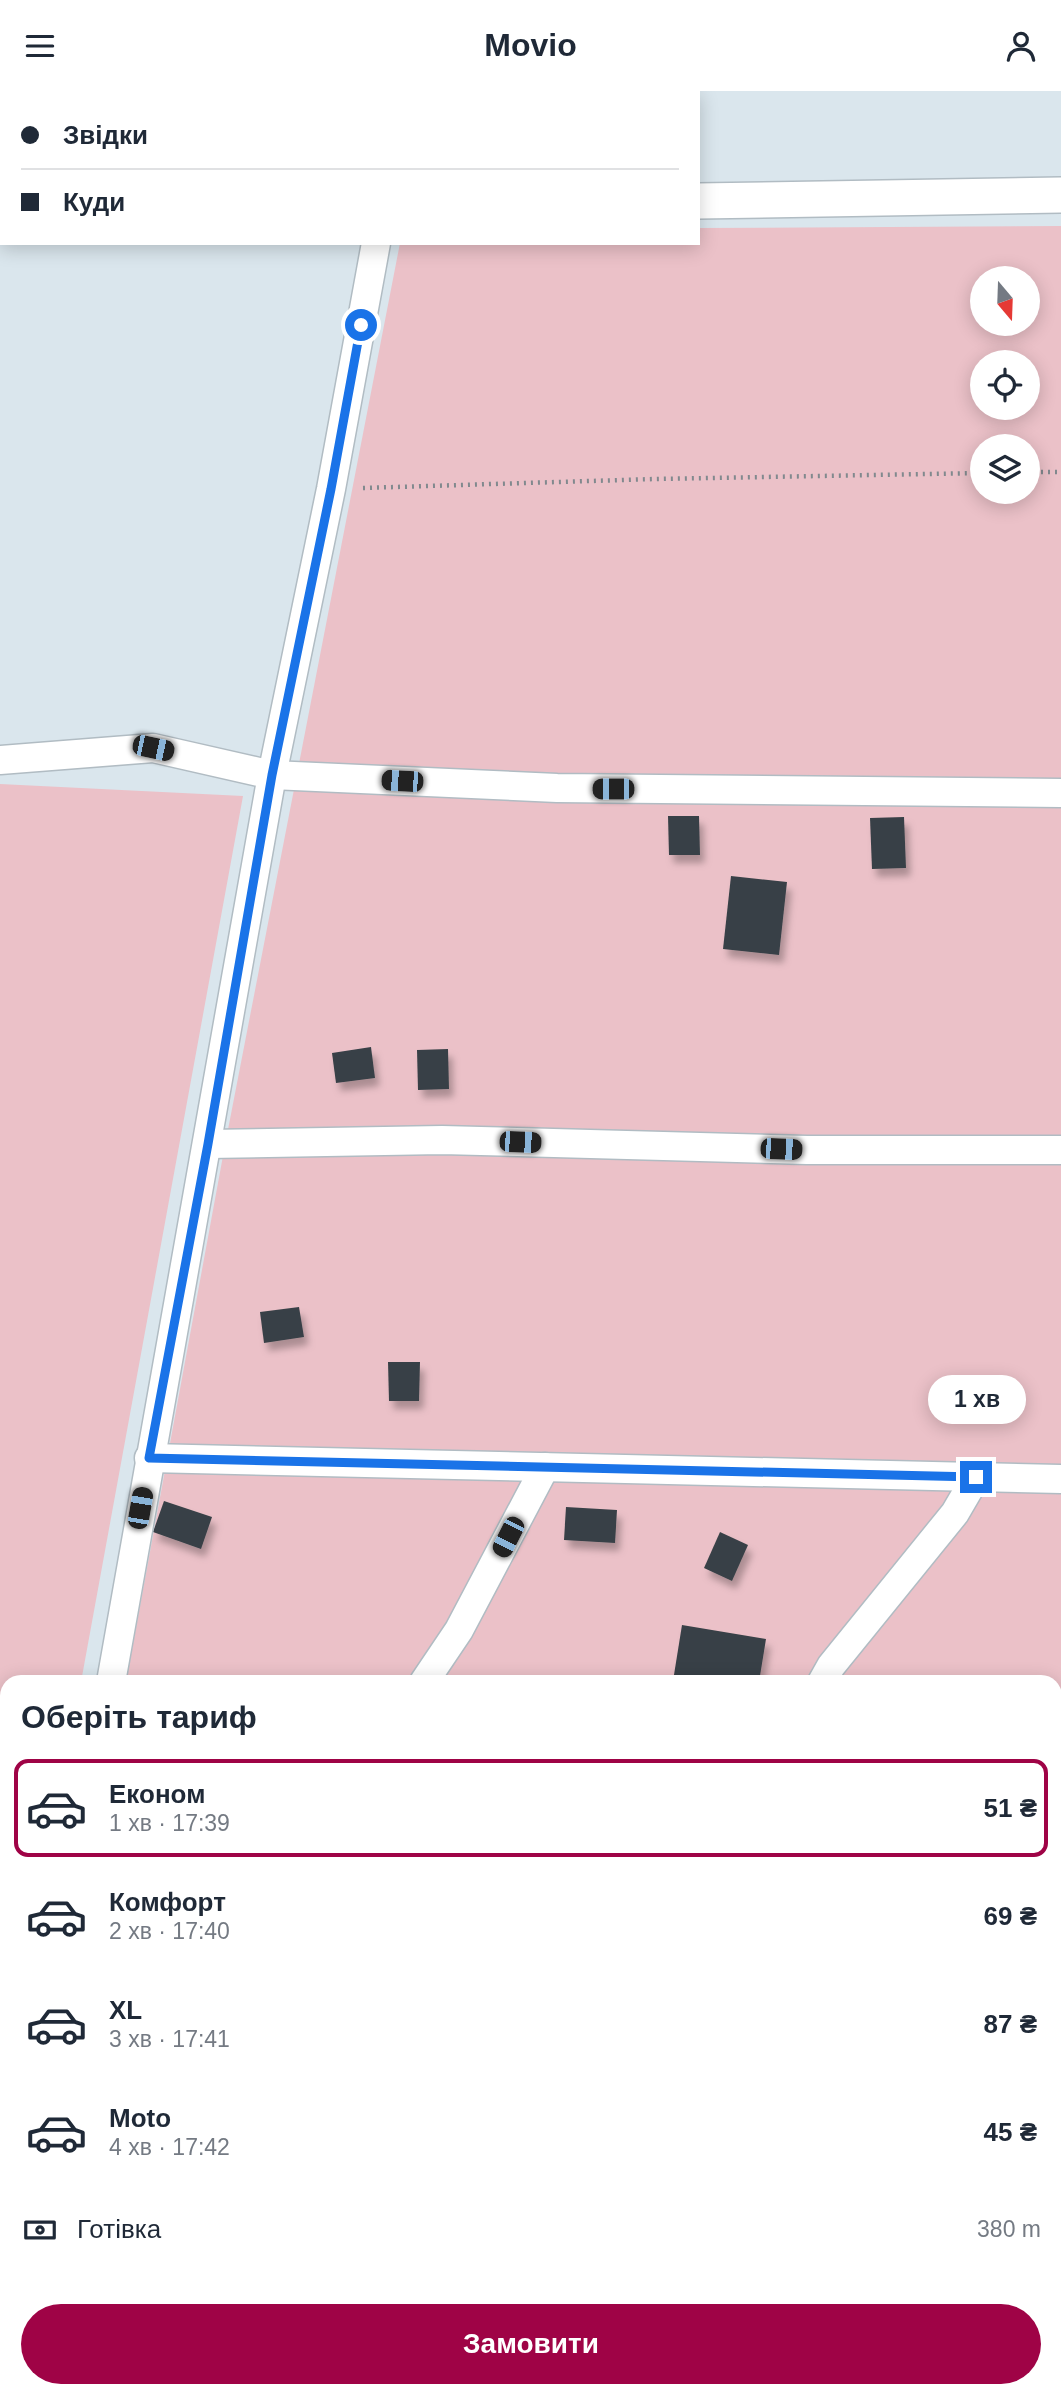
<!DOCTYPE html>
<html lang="uk">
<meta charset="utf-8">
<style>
:root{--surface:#fff;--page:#f6f6f7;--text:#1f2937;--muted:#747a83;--line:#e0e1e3;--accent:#9f0346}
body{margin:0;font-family:Arial,sans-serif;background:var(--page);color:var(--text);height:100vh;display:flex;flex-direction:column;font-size:26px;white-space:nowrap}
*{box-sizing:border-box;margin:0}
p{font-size:23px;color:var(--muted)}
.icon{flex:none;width:38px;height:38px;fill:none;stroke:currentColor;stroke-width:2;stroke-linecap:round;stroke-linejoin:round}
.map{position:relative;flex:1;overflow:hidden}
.sheet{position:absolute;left:0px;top:1584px;width:1062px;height:723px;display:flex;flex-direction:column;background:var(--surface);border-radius:21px 21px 0 0;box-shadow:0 4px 18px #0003}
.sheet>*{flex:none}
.banner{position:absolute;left:0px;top:0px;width:700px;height:154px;box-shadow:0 4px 18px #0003;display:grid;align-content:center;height:154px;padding:0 21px;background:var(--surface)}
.needle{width:46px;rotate:161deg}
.fabs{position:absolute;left:970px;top:175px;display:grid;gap:14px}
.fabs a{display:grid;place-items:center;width:70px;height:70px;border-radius:50%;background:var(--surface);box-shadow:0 4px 18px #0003;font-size:35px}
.end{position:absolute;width:32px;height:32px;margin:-16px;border:9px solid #1a73e8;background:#fff;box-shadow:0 0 0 4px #fff}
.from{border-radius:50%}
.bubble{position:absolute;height:49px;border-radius:24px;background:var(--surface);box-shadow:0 4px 18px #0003;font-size:23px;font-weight:700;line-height:49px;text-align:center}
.car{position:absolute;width:21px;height:42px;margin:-21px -10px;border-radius:9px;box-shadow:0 0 5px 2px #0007;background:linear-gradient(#222 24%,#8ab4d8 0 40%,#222 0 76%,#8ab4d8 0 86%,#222 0)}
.banner b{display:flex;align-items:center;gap:24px;height:66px;font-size:26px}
.banner b+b{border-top:2px solid var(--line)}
.banner i{width:18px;height:18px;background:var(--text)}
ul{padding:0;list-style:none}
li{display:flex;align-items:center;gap:21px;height:98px;margin:0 14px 10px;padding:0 7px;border:4px solid transparent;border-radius:14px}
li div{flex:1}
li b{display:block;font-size:26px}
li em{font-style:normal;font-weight:700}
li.selected{border-color:var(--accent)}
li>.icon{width:63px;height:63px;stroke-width:1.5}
h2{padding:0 21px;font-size:32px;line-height:84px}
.pay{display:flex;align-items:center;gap:18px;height:77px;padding:0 21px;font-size:26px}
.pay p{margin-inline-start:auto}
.primary-button{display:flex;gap:14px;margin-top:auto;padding:14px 21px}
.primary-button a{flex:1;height:80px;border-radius:42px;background:var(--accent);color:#fff;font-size:28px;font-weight:700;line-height:80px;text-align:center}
header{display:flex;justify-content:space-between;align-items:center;height:91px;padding:0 21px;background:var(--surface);font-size:32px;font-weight:700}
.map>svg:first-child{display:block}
</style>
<header><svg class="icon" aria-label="menu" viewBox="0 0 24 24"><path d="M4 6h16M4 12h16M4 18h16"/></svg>Movio<svg class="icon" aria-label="person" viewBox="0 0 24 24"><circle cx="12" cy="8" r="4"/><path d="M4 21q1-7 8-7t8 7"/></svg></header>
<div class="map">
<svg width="1061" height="2305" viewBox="0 0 1061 2305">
<defs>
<filter id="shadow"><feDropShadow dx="4.5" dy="8" stdDeviation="3.5" flood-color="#0004"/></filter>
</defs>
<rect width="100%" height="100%" fill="#dae6ed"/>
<!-- green -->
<g fill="#ebc1c8" fill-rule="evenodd">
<path d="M1061,135V2305H713V2300H1055V1591H126L225,1054L400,152H698V137ZM982,187H1027V233H982ZM982,271H1027V317H982ZM982,355H1027V401H982Z"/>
<path d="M0,693L243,705L81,1591H7V1999L0,2037Z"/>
</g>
<!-- building -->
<g fill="#384147" filter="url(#shadow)">
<path d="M668,725H699L700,764H669Z"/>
<path d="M904,726L906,777L872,778L870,727Z"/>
<path d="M731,785L787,791L779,864L723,858Z"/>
<path d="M371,956L375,987L336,992L332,962Z"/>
<path d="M448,958L449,998L418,999L417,959Z"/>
<path d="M299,1216L304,1246L264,1252L260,1221Z"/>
<path d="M388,1271H420L419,1310H389Z"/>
<path d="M164,1410L212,1426L201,1458L153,1441Z"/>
<path d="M566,1416L617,1419L615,1452L564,1449Z"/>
<path d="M720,1441L748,1454L732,1490L704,1477Z"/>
<path d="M682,1534L766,1548L759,1591L673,1590Z"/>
<path d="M1055,1886H1061V1920L1055,1919Z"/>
</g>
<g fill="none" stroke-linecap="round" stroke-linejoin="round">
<!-- minor casing -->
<g stroke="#b1bcc3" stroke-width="31">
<g id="minor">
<path d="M0,669L153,657L272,684L557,697L1061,702"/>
<path d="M208,1053L442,1049L807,1059H1061"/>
<path d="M149,1367L1061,1388"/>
<path d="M111,1591L272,684L331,398L376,152"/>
<path d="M424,1591L459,1539L545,1376"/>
<path d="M822,1591L831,1575L955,1422L976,1386"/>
<path d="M1055,1837L1061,1821"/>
<path d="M1055,2110L1061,2131"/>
</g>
</g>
<!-- tertiary casing -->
<g stroke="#b1bcc3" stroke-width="38">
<g id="tertiary">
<path d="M698,110L1061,104"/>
<path d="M0,118H2"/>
</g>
</g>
<!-- path -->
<g stroke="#81898e" stroke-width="4.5" stroke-dasharray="2 5" stroke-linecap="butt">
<path d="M1027,381H1061"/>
<path d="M363,397L655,388L982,382"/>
<path d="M0,2217L7,2206"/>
<path d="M619,2300L620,2305"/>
</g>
<!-- minor -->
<use href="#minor" stroke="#fff" stroke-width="28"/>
<!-- tertiary -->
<use href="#tertiary" stroke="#fff" stroke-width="35"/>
</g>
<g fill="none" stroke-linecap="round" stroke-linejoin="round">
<!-- route -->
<path stroke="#1a73e8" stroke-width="9" d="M361,234L331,398L272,684L208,1053L149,1367L976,1386"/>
</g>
</svg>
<div class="fabs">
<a><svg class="needle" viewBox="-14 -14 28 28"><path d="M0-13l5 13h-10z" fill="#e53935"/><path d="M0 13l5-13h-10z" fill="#747a83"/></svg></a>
<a><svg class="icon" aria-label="locate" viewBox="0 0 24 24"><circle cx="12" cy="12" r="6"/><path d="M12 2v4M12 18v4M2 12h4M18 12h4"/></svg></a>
<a><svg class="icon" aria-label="layers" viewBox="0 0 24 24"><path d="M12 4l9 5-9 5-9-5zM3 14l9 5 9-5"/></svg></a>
</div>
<i class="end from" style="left:361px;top:234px"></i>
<i class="end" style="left:976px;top:1386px"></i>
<div class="bubble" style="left:928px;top:1284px;width:98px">1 хв</div>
<i class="car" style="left:153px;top:657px;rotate:102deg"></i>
<i class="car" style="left:402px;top:690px;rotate:273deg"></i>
<i class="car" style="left:613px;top:698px;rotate:270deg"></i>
<i class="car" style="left:520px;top:1051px;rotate:92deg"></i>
<i class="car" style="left:781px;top:1058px;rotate:92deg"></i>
<i class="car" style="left:140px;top:1417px;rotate:10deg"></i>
<i class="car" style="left:508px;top:1446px;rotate:207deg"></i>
<div class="banner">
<b><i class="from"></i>Звідки</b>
<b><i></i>Куди</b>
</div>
<section class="sheet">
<h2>Оберіть тариф</h2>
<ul>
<li class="selected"><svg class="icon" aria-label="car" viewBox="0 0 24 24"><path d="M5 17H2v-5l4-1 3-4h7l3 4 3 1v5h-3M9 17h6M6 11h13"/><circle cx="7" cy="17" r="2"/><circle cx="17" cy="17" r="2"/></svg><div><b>Економ</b><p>1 хв · 17:39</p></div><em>51 ₴</em></li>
<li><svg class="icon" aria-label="car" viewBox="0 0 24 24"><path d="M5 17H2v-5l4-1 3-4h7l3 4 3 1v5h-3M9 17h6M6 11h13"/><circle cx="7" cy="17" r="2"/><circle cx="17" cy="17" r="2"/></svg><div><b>Комфорт</b><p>2 хв · 17:40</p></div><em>69 ₴</em></li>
<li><svg class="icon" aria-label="car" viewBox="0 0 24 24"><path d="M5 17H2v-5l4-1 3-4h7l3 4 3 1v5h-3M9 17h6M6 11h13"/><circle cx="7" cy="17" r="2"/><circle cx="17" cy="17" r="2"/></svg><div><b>XL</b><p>3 хв · 17:41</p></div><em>87 ₴</em></li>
<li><svg class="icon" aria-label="car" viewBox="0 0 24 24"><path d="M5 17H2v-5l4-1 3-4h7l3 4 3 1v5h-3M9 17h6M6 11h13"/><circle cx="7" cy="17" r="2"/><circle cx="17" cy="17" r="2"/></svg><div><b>Moto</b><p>4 хв · 17:42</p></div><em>45 ₴</em></li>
</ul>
<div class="pay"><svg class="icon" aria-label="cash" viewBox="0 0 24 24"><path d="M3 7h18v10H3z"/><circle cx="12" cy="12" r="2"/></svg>Готівка<p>380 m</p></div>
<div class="primary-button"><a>Замовити</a></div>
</section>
</div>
